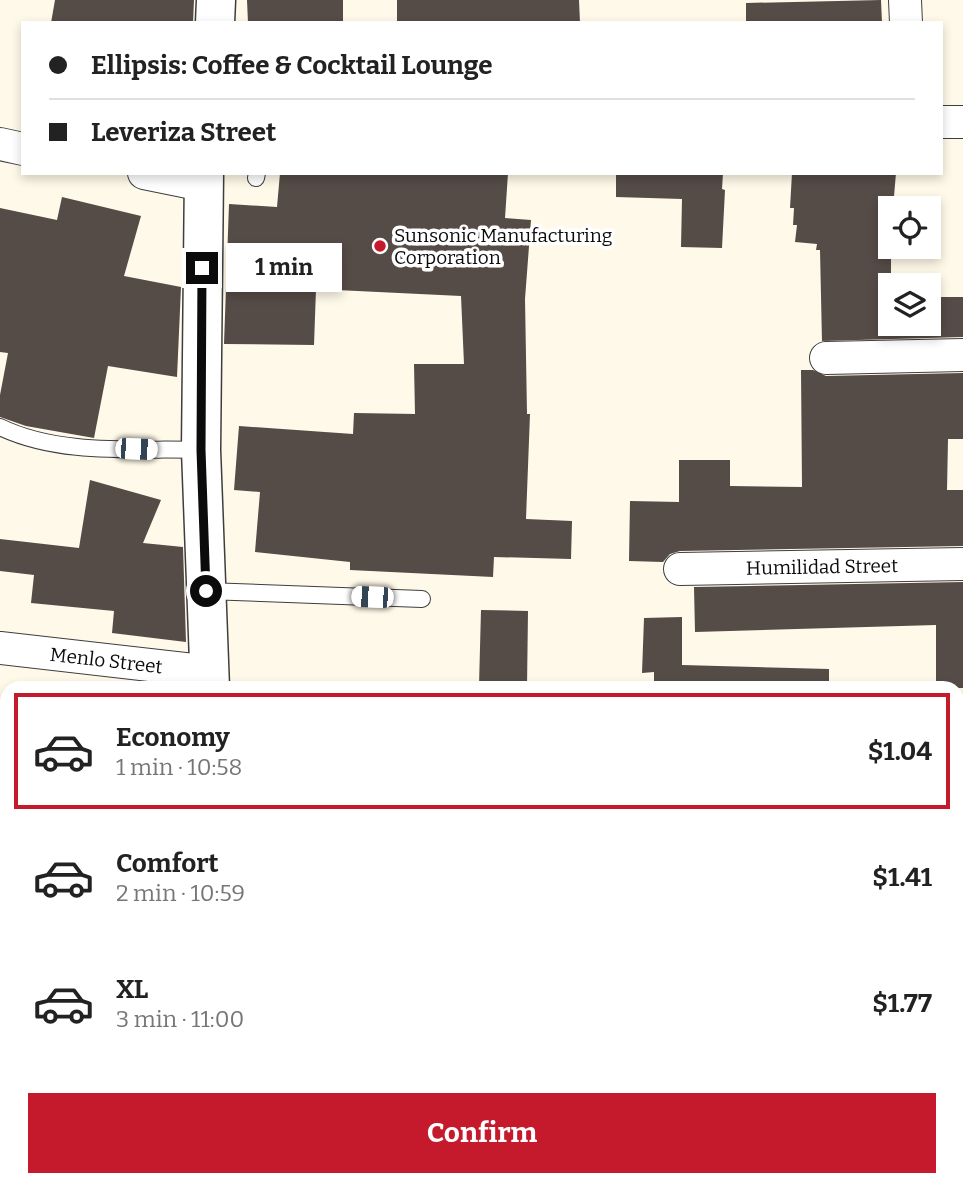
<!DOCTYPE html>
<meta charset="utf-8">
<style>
:root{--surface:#fff;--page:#f6f6f6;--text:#222;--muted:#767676;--line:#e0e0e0;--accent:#c5192c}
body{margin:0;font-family:Bitter,serif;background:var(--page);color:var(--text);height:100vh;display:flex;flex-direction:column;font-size:26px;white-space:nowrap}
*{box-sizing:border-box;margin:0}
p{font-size:23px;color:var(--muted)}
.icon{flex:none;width:38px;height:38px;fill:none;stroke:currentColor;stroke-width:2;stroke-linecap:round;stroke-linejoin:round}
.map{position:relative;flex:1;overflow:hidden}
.sheet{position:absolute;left:0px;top:681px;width:964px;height:506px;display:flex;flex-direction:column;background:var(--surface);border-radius:21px 21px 0 0;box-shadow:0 4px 10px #0003}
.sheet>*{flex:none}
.guide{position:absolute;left:21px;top:21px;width:922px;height:154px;border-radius:0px;box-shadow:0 4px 10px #0003;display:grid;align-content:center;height:154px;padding:0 28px;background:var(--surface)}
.fabs{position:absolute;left:878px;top:196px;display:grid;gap:14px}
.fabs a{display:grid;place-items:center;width:63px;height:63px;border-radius:0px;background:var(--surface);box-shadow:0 4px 10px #0003;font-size:35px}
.end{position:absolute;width:32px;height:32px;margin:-16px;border:9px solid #0b0b0b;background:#fff;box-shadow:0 0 0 4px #fff}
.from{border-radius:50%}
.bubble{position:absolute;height:49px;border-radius:0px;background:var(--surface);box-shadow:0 4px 10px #0003;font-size:23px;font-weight:700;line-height:49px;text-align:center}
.car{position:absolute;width:21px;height:42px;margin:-21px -10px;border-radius:9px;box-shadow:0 0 5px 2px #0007;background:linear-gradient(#fff 24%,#345 0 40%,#fff 0 76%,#345 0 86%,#fff 0)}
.guide b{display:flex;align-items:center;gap:24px;height:66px;font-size:26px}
.guide b+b{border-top:2px solid var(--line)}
.guide i{width:18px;height:18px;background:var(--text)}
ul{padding:12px 0 0;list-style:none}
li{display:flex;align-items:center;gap:21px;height:116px;margin:0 14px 10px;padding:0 14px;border:4px solid transparent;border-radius:0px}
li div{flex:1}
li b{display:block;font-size:26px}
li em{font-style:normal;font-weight:700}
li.active{border-color:var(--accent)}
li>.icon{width:63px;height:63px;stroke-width:1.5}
.cta{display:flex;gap:14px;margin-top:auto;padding:14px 28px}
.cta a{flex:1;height:80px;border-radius:0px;background:var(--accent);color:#fff;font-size:28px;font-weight:700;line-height:80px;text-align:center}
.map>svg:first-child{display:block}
</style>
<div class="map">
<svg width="963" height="1186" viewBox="0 0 963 1186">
<rect width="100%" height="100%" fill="#fff9e9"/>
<!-- building -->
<g fill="#554b47">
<path d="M55,0H194L193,23H51Z"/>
<path d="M247,0H343V23H248Z"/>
<path d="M397,0H579L580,23H397Z"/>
<path d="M881,0L882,23H746V3Z"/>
<path d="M280,173H508L505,218L531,220L525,299L527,414H530L526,519L572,521L571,559L494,557L493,577L350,570V562L255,552L260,492L234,490L239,426L353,434L354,413L415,414L414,364H464L461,296L316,289L314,345L224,344L229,204L277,207Z"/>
<path d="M616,173H723L722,189L725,190L722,248L681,247L682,199L616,197Z"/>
<path d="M792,173H896L893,208H891V324H929V297H963V337L822,341L820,250H816L817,244L795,242L797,225H793L794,208H790Z"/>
<path d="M62,197L141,216L124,276L181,287L177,377L108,366L94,438L26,426L0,417V395L8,353L0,352V208L57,220Z"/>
<path d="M801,370H813L826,376L963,373V439H948L947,490H963V546L680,551L670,554L663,562L629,561L630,501L679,502V460H730V486L802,487Z"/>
<path d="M90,480L161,500L143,543L183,547L186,642L112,633L114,611L31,603L34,575L0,571V539L79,548Z"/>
<path d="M963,582V688H936V625L695,632L694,587Z"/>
<path d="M481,610L528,611L527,687L479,686Z"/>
<path d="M682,617V665L829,669V688H654V672L642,673L644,618Z"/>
</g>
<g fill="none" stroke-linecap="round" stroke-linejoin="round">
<!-- service casing -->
<g stroke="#3e3e3e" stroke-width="18">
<g id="service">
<path d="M256,178L257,173"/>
<path d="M0,427C60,456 136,448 201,450"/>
<path d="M206,591L422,599"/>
</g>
</g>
<!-- minor casing -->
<g stroke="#3e3e3e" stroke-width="34">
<g id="minor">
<path d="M905,0L906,23"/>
<path d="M942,122H963"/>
<path d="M0,144L23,149"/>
<path d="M144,173L203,185"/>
<path d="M826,358L963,355"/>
<path id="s1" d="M680,569L963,564"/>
<path id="s2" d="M0,648L211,672"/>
<path d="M957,845L963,846"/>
</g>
</g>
<!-- tertiary casing -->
<g stroke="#3e3e3e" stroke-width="41">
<g id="tertiary">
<path d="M215,23L216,0"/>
<path d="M204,173L201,450L210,688"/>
<path d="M198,1186V1180"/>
</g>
</g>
<!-- service -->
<use href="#service" stroke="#fff" stroke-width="16"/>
<!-- minor -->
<use href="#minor" stroke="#fff" stroke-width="32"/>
<!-- tertiary -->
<use href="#tertiary" stroke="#fff" stroke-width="38"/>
</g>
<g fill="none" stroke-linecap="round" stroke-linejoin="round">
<!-- route -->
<path stroke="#0b0b0b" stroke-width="9" d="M202,268L201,450L206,591"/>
</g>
<!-- markers -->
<circle fill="#c5192c" stroke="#fff" stroke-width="2.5" cx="380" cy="246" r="7"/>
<g text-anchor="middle" stroke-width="7" stroke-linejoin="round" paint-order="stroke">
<!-- poi labels -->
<g font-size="19" fill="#0b0b0b" stroke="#fff" text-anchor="start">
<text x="394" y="242">Sunsonic Manufacturing<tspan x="394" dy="22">Corporation</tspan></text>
</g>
<!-- street labels -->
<g font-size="19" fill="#0b0b0b" stroke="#fff">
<text dy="7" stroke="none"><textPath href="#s1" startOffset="142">Humilidad Street</textPath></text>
<text dy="7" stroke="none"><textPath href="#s2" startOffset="107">Menlo Street</textPath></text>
</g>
</g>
</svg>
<div class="fabs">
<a><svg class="icon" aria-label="locate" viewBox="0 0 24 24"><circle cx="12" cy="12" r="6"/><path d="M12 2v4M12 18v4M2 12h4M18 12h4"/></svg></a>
<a><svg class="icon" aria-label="layers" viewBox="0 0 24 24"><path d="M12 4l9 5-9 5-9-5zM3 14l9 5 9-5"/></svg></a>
</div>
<i class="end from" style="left:206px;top:591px"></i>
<i class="end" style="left:202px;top:268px"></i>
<div class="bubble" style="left:226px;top:243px;width:116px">1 min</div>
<i class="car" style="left:136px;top:449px;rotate:92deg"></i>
<i class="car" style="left:372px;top:597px;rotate:272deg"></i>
<div class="guide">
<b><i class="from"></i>Ellipsis: Coffee &amp; Cocktail Lounge</b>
<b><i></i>Leveriza Street</b>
</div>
<section class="sheet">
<ul>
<li class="active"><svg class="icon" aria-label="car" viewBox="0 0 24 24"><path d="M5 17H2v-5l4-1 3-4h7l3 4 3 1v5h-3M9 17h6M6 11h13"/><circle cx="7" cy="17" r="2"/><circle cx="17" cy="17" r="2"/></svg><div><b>Economy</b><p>1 min · 10:58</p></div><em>$1.04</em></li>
<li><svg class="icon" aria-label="car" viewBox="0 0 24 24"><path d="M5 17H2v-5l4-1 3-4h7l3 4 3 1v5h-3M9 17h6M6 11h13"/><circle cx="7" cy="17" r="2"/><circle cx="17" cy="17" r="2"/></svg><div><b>Comfort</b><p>2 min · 10:59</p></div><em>$1.41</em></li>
<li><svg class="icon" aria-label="car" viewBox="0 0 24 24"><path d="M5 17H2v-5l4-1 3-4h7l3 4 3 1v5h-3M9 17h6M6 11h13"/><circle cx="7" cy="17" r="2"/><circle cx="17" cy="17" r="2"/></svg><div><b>XL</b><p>3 min · 11:00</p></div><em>$1.77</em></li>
</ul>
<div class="cta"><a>Confirm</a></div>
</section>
</div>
